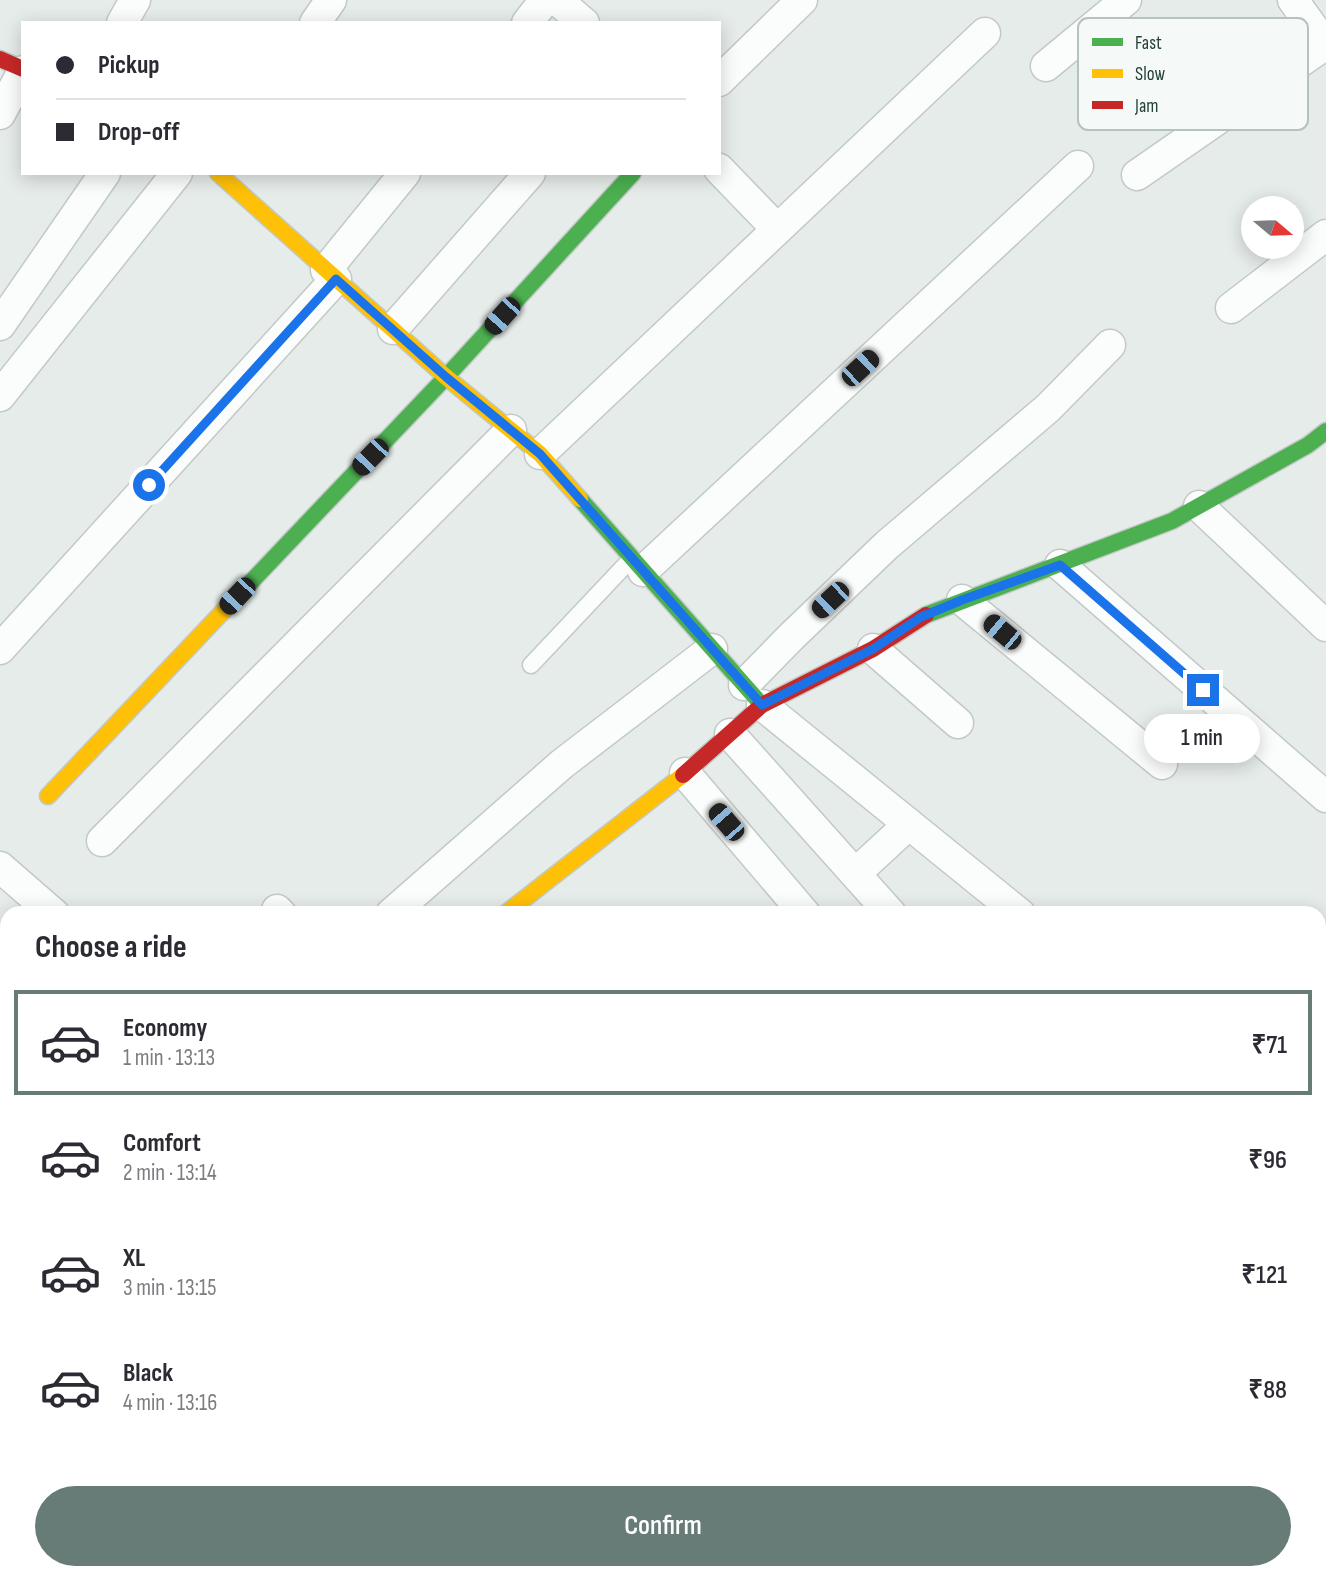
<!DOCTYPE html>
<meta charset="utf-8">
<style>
:root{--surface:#fff;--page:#f7f7f7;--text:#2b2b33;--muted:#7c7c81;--line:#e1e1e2;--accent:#687c77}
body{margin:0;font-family:"Sofia Sans Condensed",sans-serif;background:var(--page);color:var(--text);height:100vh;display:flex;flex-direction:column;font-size:26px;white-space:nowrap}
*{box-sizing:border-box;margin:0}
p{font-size:23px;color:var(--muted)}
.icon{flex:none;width:38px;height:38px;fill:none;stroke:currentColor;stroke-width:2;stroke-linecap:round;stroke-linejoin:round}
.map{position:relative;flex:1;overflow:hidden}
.sheet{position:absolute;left:0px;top:906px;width:1326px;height:674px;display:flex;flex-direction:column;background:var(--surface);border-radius:21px 21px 0 0;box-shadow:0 4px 18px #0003}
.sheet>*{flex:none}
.hud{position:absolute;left:21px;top:21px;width:700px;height:154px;border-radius:0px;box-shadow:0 4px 18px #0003;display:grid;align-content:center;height:154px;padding:0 35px;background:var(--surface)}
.needle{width:46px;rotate:109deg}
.buttons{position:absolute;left:1241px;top:196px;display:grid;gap:14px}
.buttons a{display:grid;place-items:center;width:63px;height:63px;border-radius:50%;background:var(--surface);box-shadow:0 4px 18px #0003;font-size:35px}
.end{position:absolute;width:32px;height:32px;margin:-16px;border:9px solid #1a73e8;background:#fff;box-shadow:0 0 0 4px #fff}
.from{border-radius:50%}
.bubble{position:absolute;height:49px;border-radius:24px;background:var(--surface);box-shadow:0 4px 18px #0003;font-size:23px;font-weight:600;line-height:49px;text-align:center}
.car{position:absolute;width:21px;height:42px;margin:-21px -10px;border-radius:9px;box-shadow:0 0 5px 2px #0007;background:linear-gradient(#222 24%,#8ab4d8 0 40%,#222 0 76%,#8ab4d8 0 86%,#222 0)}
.hud b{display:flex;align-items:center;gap:24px;height:66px;font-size:26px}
.hud b+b{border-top:2px solid var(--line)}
.hud i{width:18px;height:18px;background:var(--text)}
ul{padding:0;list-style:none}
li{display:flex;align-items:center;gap:21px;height:105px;margin:0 14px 10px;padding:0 21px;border:4px solid transparent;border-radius:0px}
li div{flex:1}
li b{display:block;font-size:26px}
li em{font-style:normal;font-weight:600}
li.on{border-color:var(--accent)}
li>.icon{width:63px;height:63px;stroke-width:1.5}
h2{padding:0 35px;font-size:32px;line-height:84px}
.action{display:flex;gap:14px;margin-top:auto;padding:14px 35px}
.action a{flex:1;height:80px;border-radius:42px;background:var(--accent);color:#fff;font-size:28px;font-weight:600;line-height:80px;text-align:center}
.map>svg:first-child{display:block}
</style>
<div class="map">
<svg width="1326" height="1579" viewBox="0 0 1326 1579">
<rect width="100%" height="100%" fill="#e6ece9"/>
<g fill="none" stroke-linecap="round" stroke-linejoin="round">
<!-- lane casing -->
<g stroke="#c3c9c6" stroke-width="19">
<g id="lane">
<path d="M531,665L632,558"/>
<path d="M920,1573L929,1579"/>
<path d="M1213,1573L1221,1579"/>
</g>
</g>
<!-- street casing -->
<g stroke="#c3c9c6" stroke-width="33">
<g id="street">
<path d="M557,0L584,23"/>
<path d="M1293,0L1326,46"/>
<path d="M122,23L135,0"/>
<path d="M315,23L331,0"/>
<path d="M527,23L545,0"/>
<path d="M1046,66L1126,0"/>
<path d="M719,81L802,0"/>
<path d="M0,114L23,71"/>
<path d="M719,169L777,229"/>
<path d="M1137,175L1326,44"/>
<path d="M326,270L405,173"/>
<path d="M1231,308L1326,235"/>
<path d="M0,325L105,173"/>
<path d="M393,329L530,173"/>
<path d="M0,396L177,173"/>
<path d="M540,454L985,33"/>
<path d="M1199,506L1326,626"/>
<path d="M1060,565L1326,797"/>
<path d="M643,571L1078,166"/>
<path d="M962,600L1162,764"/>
<path d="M0,649L336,279"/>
<path d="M873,649L958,723"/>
<path d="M744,685L792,636L887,545L1048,408L1110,345"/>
<path d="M762,705L1020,914"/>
<path d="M730,734L891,914"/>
<path d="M685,773L805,914"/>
<path d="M102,841L511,430"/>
<path d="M0,867L54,914"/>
<path d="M856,873L909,824"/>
<path d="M277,910L281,914"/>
<path d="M391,914L562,764L712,649"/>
<path d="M1320,975L1326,967"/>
<path d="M0,1131L7,1136"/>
<path d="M1320,1188L1326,1194"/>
<path d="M0,1405L7,1410"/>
<path d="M264,1573L273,1579"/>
<path d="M403,1573L412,1579"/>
</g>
</g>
<!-- fast casing -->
<g stroke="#c2c9c6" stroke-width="19">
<g id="fast">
<path d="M580,499L762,705"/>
<path d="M230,604L446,377L633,173"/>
<path d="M926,615L1172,521L1308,445L1326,431"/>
</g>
</g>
<!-- slow casing -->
<g stroke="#c2c9c6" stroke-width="19">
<g id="slow">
<path d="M218,173L446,377L540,454L580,499"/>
<path d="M48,796L230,604"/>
<path d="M505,914L683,775"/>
<path d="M20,1579L24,1573"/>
</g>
</g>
<!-- jam casing -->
<g stroke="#c2c9c6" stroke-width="19">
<g id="jam">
<path d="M0,59L23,69"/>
<path d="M683,775L762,705L873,649L926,615"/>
</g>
</g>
<!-- lane -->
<use href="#lane" stroke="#fbfcfc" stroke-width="16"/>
<!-- street -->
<use href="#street" stroke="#fbfcfc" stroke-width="30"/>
<!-- fast -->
<use href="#fast" stroke="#4caf50" stroke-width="16"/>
<!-- slow -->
<use href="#slow" stroke="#ffc107" stroke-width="16"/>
<!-- jam -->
<use href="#jam" stroke="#c62828" stroke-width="16"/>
</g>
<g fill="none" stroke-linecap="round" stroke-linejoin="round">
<!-- route -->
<path stroke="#1a73e8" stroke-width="9" d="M149,485L336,279L446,377L540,454L762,705L873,649L921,617L962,600L1060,565L1203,690"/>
</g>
<!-- legend -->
<rect x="1078" y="18" width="230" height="112" rx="10" fill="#f5faf8" stroke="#b6c2bf" stroke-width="2"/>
<rect x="1092" y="38" width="31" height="8" fill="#4caf50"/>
<rect x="1092" y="69" width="31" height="9" fill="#ffc107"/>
<rect x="1092" y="101" width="31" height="8" fill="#c62828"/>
<g font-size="19" fill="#244039">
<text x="1135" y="49">Fast</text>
<text x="1135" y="80">Slow</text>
<text x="1135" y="112">Jam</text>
</g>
</svg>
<div class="buttons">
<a><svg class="needle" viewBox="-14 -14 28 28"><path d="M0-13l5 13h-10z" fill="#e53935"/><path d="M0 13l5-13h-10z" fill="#7c7c81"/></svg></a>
</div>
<i class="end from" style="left:149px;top:485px"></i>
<i class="end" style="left:1203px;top:690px"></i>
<div class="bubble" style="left:1144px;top:714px;width:116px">1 min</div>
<i class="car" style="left:502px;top:316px;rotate:222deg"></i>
<i class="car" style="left:860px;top:368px;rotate:47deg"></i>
<i class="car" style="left:370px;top:457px;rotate:224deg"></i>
<i class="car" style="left:237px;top:596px;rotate:223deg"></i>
<i class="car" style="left:830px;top:600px;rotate:227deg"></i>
<i class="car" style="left:1002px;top:632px;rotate:310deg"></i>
<i class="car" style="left:726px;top:822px;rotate:319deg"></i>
<div class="hud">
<b><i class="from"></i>Pickup</b>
<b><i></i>Drop-off</b>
</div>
<section class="sheet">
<h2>Choose a ride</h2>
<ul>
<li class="on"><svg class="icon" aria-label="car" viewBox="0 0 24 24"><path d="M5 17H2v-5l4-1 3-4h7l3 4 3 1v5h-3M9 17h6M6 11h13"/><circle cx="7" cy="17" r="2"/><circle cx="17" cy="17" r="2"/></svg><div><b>Economy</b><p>1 min · 13:13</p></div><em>₹71</em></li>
<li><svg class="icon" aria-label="car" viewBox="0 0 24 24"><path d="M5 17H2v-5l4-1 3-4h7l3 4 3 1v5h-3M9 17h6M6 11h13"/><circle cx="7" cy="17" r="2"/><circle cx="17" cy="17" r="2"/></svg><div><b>Comfort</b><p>2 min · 13:14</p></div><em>₹96</em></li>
<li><svg class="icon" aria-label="car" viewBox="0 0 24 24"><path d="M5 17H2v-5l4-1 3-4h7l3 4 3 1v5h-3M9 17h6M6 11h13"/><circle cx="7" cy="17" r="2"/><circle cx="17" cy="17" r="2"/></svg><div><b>XL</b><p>3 min · 13:15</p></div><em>₹121</em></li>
<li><svg class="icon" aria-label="car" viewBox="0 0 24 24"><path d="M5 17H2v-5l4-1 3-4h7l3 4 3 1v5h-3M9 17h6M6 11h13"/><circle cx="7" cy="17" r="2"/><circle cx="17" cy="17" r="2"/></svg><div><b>Black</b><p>4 min · 13:16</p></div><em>₹88</em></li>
</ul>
<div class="action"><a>Confirm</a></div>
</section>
</div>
